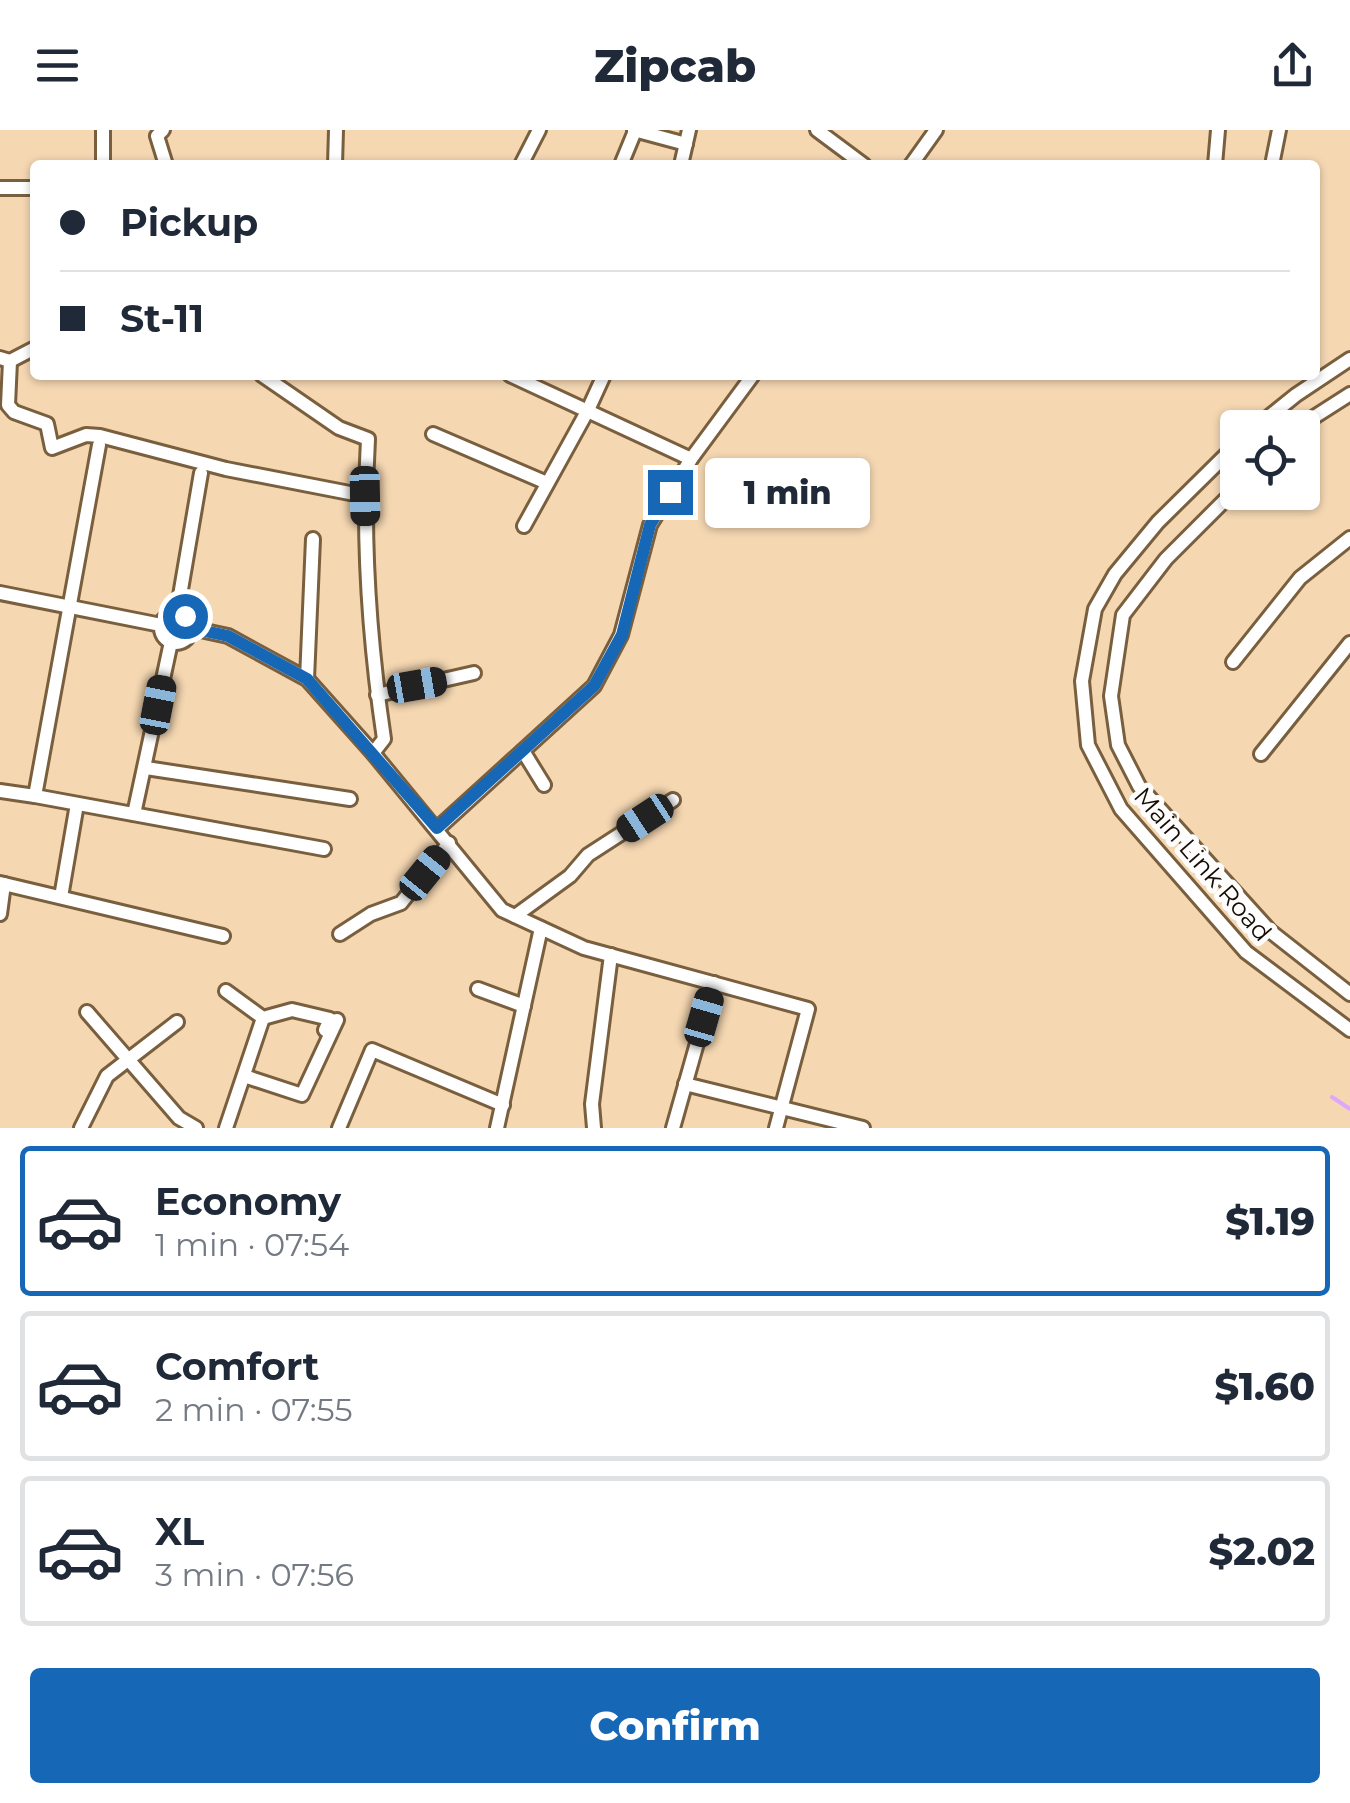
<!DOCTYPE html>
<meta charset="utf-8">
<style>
:root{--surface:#fff;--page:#f6f6f7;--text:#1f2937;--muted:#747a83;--line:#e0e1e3;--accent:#1667b6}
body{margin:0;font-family:Montserrat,sans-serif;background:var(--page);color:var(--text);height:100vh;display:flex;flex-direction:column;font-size:38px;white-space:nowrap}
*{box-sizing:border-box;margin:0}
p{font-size:32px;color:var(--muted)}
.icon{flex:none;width:55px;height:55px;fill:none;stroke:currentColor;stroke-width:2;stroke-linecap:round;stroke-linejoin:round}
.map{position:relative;height:998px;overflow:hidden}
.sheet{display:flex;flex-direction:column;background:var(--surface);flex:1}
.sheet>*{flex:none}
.banner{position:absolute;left:30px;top:30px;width:1290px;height:220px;border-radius:10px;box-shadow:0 2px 8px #0004;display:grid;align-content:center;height:220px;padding:0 30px;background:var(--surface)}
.controls{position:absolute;left:1220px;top:280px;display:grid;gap:20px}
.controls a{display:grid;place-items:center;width:100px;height:100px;border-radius:10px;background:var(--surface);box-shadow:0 2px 8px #0004;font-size:50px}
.end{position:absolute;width:45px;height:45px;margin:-22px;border:12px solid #1667b6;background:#fff;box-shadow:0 0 0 5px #fff}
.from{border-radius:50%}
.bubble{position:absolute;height:70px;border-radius:10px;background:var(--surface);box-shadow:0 2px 8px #0004;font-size:32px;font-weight:800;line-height:70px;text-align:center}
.car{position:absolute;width:30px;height:60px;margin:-30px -15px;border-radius:12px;box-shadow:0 0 8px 2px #0007;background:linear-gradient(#222 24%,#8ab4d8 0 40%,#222 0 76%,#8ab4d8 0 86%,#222 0)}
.banner b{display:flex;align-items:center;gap:35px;height:95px;font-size:38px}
.banner b+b{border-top:2px solid var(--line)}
.banner i{width:25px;height:25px;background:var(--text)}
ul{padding:18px 0 0;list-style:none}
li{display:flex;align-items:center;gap:30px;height:150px;margin:0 20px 15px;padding:0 10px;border:5px solid var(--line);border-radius:10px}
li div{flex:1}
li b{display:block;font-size:38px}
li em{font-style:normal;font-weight:800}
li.selected{border-color:var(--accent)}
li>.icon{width:90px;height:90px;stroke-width:1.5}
.primary-button{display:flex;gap:20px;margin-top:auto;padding:20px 30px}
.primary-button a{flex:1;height:115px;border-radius:10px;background:var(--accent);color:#fff;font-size:40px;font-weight:800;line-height:115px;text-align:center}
header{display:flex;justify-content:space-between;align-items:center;height:130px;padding:0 30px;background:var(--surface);font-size:45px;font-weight:800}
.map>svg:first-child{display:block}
</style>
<header><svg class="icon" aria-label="menu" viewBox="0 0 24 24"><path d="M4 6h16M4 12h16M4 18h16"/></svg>Zipcab<svg class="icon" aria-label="share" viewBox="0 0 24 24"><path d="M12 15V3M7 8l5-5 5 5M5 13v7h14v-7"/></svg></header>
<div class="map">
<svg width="1350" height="998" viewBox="0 0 1350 998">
<rect width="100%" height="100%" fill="#f5d7b2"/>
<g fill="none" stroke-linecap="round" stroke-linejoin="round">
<!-- stream -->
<path stroke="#dea7fd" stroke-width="4" d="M1332,967L1350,979"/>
<!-- minor casing -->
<g stroke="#795f3e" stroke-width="18">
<g id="minor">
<path d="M163,0L157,6L166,35"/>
<path d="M634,0L686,14"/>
<path d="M817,0L864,35"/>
<path d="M103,35V0"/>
<path d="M335,35L336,0"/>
<path d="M521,35L539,0"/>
<path d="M621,35L635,1"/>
<path d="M681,35L689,0"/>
<path d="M911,35L936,0"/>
<path d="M1215,35L1218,0"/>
<path d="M1272,35L1279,0"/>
<path d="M0,58H35"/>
<path d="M0,228L10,231L35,218"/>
<path d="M10,231L8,275L14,282L47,294L52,318L86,305L100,306L226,339L365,366"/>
<path d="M262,245L339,298L368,309C362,412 369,508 384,609L373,623"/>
<path d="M510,245L691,329"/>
<path d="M1255,298L1296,265L1350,229"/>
<path d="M1297,298L1350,264"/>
<path d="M433,304L547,353"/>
<path d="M1238,313L1158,392L1115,444L1095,479L1082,551L1088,615L1121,679L1246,822L1350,900"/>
<path d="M1238,357L1166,429L1123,485L1111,566L1118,615L1139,656L1270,801L1350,864"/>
<path d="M524,396L588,280L604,245"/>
<path d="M0,463L161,495"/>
<path d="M177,483L201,343"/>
<circle cx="176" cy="498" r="15"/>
<path d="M191,498L228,506L307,549L373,623L502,780L584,818L808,879L776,998"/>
<path d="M1233,532L1300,448L1350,408"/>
<path d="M307,549L313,409"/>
<path d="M377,565L474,543"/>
<path d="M523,621L544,655"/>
<path d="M1261,624L1350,513"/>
<path d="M146,638L350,669"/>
<path d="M0,661L35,666L99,315"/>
<path d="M35,666L324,719"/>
<path d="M134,684L171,512"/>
<path d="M437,699L594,556L621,505L650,395L691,329L753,245"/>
<path d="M0,753L223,806"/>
<path d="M61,767L77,674"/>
<path d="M0,784L4,754"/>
<path d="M515,786L570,746L588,725L673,670"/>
<path d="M340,804L371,784L401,773L449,713"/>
<path d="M478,859L524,876"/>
<path d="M226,861L263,888L292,880L330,889L325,900"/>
<path d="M87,882L179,988L196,998"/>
<path d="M244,946L302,965L337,890"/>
<path d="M685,954L863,998"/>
<path d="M81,998L107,946L177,892"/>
<path d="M226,998L263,888"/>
<path d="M339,998L372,920L503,975"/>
<path d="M497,998L541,798"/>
<path d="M594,998L592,974L611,825"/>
<path d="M673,998L714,853"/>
</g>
</g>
<!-- minor -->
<use href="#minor" stroke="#fff" stroke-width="12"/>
</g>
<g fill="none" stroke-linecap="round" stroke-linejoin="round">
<!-- route -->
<path stroke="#1667b6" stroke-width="12" d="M185,486L191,498L228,506L307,549L437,698L594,556L622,505L650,395L670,362"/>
</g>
<g text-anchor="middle" stroke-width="10" stroke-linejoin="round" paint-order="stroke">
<!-- street labels -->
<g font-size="25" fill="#150b01" stroke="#fdfdfd">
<text transform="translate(1203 734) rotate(49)" y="9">Main Link Road</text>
</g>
</g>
</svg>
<div class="controls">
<a><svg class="icon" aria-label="locate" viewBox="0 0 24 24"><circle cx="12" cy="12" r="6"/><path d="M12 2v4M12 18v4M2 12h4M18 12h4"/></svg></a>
</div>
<i class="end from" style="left:185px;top:486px"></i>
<i class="end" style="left:670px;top:362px"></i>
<div class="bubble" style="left:705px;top:328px;width:165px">1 min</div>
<i class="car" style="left:365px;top:366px;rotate:179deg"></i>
<i class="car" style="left:417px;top:555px;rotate:80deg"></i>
<i class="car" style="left:158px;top:575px;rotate:11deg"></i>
<i class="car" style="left:645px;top:688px;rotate:237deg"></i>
<i class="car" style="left:425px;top:743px;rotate:39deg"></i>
<i class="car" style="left:704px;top:887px;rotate:16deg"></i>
<div class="banner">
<b><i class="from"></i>Pickup</b>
<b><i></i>St-11</b>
</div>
</div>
<section class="sheet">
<ul>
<li class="selected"><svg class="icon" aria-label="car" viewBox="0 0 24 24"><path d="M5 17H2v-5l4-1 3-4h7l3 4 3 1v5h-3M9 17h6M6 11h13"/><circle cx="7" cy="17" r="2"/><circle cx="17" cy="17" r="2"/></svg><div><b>Economy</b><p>1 min · 07:54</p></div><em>$1.19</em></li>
<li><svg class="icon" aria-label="car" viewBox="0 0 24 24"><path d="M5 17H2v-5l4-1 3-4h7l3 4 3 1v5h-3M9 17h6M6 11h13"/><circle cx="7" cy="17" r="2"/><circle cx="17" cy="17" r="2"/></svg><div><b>Comfort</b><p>2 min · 07:55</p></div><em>$1.60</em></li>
<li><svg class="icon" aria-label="car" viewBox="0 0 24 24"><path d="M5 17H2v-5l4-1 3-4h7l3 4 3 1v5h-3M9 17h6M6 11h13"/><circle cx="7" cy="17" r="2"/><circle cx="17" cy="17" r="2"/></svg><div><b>XL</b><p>3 min · 07:56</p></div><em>$2.02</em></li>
</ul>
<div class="primary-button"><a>Confirm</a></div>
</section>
